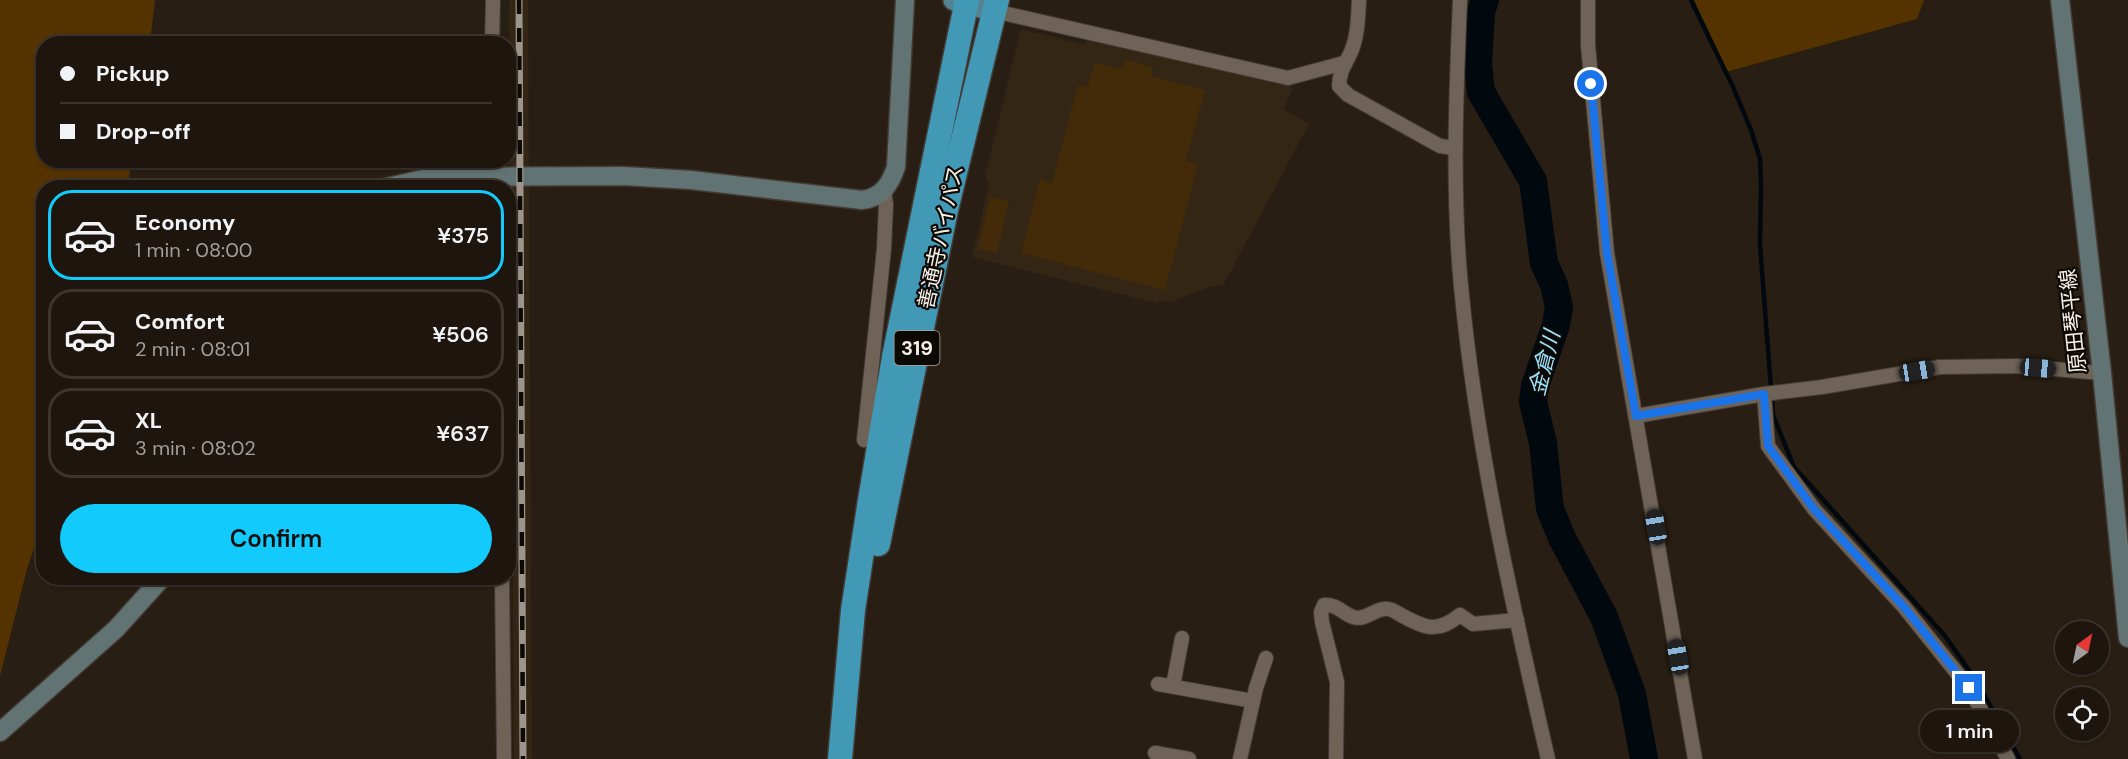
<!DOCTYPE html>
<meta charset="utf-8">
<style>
:root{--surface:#1e160e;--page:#261f17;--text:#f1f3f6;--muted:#a19f9e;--line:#3c352e;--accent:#12cafb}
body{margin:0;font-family:"DM Sans","Noto Sans JP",sans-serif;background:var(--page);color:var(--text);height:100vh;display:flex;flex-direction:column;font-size:22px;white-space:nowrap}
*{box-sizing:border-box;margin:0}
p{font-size:20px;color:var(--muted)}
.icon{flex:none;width:33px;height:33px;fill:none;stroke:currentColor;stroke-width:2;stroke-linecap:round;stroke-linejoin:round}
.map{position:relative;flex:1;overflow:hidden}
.panel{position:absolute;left:36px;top:180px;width:480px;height:405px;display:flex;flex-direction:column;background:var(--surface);border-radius:24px;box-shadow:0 2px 4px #0004,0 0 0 2px var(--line)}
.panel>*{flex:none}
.guide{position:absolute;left:36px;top:36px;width:480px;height:132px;border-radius:24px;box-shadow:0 2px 4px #0004,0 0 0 2px var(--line);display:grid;align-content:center;height:132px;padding:0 24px;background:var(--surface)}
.needle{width:39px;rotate:33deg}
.buttons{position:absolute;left:2055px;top:621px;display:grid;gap:12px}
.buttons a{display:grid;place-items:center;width:54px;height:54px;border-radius:50%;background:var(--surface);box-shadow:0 2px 4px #0004,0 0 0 2px var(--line);font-size:30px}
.end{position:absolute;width:27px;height:27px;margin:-14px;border:8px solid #1a73e8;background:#fff;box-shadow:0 0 0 3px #fff}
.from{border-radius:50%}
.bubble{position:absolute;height:42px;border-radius:21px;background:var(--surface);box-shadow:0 2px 4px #0004,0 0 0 2px var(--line);font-size:20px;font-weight:600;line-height:42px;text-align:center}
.car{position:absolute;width:18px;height:36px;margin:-18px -9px;border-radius:8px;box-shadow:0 0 4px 2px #0007;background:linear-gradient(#222 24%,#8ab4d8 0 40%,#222 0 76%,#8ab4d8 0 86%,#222 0)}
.guide b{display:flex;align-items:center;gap:21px;height:57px;font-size:22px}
.guide b+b{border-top:2px solid var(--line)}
.guide i{width:15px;height:15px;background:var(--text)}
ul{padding:10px 0 0;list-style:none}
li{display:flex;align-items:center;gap:18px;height:90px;margin:0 12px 9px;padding:0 12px;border:3px solid var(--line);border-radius:24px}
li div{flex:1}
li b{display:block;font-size:22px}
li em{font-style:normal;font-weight:600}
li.on{border-color:var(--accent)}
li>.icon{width:54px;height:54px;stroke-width:1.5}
.cta{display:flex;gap:12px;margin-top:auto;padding:12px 24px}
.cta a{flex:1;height:69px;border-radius:36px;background:var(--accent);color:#111;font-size:24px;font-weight:600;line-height:69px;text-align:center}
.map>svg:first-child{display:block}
</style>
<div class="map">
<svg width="2128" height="759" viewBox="0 0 2128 759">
<rect width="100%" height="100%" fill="#281e13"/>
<!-- built -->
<g fill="#342615">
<path d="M509,0H528L532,759H514Z"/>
<path d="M1021,29L1082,44L1093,36L1286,84L1293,88L1284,109L1309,124L1224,284L1207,288L1171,302L1159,300L1157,303L972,257L989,184L985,175Z"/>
</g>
<!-- green -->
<g fill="#530">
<path d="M0,0H155L150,43L44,44V160L132,161L127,187L44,188L43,522L27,569L0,676Z"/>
<path d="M1694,0H1924L1917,19L1726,72Z"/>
</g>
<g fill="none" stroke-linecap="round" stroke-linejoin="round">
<!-- stream -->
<path stroke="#02090e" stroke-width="4.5" d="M1691,0L1733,87L1751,130L1760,159L1761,184L1760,244L1773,415L1794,467L1945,636L1977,682L2020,759"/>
<!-- river -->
<path stroke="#02090e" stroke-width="28" d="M1485,0L1481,12L1478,64L1481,92L1533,181L1544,263L1554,285L1559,307L1556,325L1535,386L1533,402L1543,443L1550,509L1562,538L1604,617L1632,694L1644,759"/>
</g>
<!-- building -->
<g fill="#432a08">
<path d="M1125,60L1153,67L1151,76L1205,90L1186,161L1198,164L1165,290L1021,253L1040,179L1052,183L1078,85L1088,87L1095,62L1122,69Z"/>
<path d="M990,197L1009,201L997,253L978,249Z"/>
</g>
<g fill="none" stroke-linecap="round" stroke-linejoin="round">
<!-- street casing -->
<g stroke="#433b35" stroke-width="16">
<g id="street">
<path d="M1359,0C1358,17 1358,38 1350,54C1344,67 1340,70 1339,86L1348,95L1440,146L1455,148"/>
<path d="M1460,0C1456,95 1452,191 1461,286C1476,446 1512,603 1548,759"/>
<path d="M1588,0V45L1607,253L1695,759"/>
<path d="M994,11L1288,78L1344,63"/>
<path d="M492,44L493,0"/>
<path d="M469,188L470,160"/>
<path d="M1764,394L1768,446L1814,509L1904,607L1969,688L2008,759"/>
<path d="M1636,416L1764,394L1822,387L1940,367L2017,366L2102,373"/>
<path d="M864,440L884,249L886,204L884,191"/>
<path d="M502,578L504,759"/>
<path d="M1158,684L1253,701"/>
<path d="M1173,686L1182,638"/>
<path d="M1155,753L1189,759"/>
<path d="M1240,759L1256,688L1266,658"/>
<path d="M1336,759L1337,682L1322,622L1321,612L1324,605C1337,604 1342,613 1353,617C1364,621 1374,610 1384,609C1390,608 1396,612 1401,615C1425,628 1437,634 1460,615L1473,624L1517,620"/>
</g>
</g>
<!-- secondary casing -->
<g stroke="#433b35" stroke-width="21">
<g id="secondary">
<path d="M2060,0L2102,373L2128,638"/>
<path d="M384,188L431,177L624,176L691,180L862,200C881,198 890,185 896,167L905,0"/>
<path d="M0,732L116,629L162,578"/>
</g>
</g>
<!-- primary casing -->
<g stroke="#433b35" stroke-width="24">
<path id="primary" d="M954,0L994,11"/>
</g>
<!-- highway casing -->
<g stroke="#433b35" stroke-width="27">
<g id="highway">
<path d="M878,544L946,210L997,0"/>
<path d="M840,759L853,610L870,500L894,357L967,0"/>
</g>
</g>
<!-- street -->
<use href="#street" stroke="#6f6357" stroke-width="14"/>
<!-- secondary -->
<use href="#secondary" stroke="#627374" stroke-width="18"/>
<!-- primary -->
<use href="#primary" stroke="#548390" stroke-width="21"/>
<!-- highway -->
<use href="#highway" stroke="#4299b6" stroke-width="24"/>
<!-- rail casing -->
<g stroke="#9d958c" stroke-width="7">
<path id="rail" d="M519,0L523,759"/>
</g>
<!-- rail -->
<use href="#rail" stroke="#0d0905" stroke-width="4.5" stroke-dasharray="14" stroke-linecap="butt"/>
</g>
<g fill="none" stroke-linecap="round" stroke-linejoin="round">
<!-- route -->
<path stroke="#1a73e8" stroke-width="8" d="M1591,84L1607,253L1636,416L1764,394L1768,446L1814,509L1904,607L1969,688"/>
</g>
<g text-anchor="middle" stroke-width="4.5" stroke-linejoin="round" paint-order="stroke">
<!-- shield labels -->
<rect fill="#0d0905" stroke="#b1aba5" stroke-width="1.5" x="894.5" y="331" width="45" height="34" rx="4.5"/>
<g font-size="20" font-weight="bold" fill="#f7f0e9">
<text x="917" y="355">319</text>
</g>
<!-- street labels -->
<g font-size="21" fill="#f7f0e9" stroke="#0d0905">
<text transform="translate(941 237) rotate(-78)" y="7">善通寺バイパス</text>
<text transform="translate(2073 321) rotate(-96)" y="7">原田琴平線</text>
</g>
<!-- water labels -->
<g font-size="22" font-style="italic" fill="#9de1fb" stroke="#0d0905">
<text transform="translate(1544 363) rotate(-76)" y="8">金倉川</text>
</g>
</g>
</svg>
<div class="buttons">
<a><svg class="needle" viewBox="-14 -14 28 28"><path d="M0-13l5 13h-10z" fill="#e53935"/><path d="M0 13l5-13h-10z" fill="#a19f9e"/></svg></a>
<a><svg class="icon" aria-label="locate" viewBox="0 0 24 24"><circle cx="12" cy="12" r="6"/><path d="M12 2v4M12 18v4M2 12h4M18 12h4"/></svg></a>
</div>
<i class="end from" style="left:1591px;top:84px"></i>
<i class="end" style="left:1969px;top:688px"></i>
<div class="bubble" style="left:1920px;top:710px;width:99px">1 min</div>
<i class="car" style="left:2038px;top:368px;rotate:95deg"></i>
<i class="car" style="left:1917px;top:371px;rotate:81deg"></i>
<i class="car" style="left:1656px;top:527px;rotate:350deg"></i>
<i class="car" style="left:1678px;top:657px;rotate:350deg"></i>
<div class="guide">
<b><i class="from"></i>Pickup</b>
<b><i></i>Drop-off</b>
</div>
<section class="panel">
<ul>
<li class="on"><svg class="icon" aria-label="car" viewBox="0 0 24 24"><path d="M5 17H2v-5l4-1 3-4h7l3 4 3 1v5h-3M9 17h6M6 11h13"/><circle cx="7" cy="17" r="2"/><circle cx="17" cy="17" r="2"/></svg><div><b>Economy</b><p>1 min · 08:00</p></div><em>¥375</em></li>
<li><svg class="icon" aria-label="car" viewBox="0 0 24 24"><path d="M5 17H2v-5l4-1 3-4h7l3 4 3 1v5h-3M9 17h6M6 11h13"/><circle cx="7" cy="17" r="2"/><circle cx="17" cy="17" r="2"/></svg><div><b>Comfort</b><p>2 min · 08:01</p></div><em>¥506</em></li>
<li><svg class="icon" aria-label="car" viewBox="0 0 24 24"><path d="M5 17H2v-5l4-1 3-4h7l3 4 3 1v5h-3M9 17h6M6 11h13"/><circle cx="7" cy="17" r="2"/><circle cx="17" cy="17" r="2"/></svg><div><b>XL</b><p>3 min · 08:02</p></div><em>¥637</em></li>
</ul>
<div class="cta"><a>Confirm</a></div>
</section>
</div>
